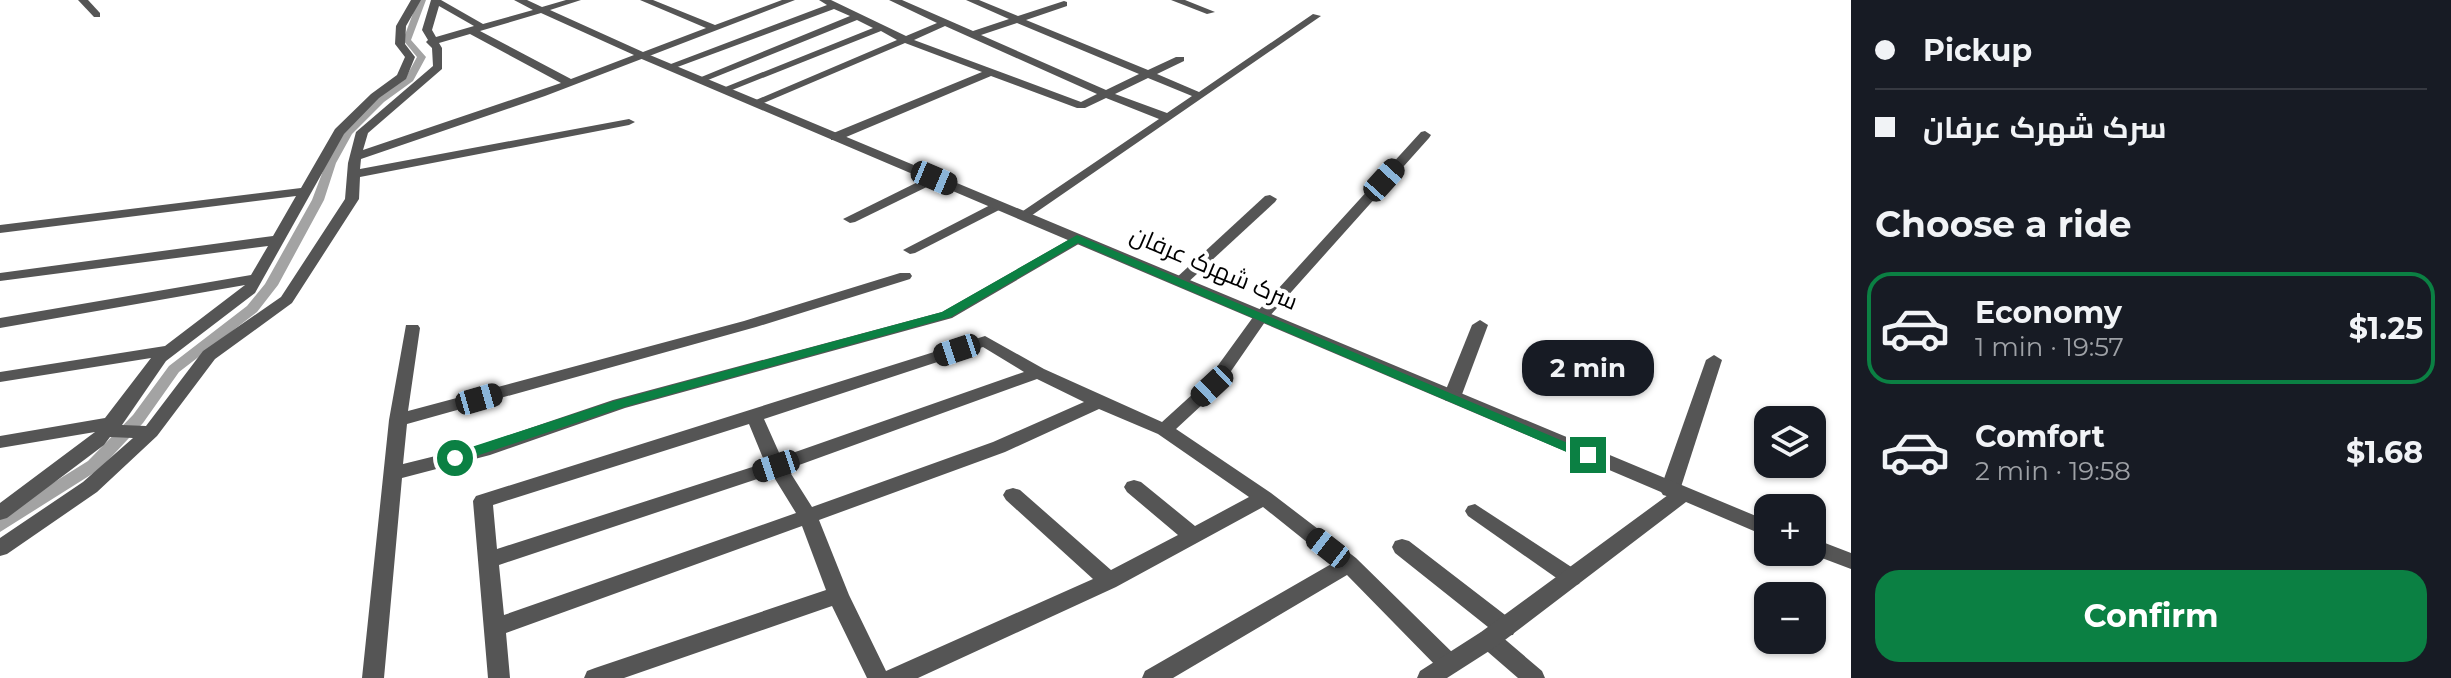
<!DOCTYPE html>
<meta charset="utf-8">
<style>
:root{--surface:#171b24;--page:#20242c;--text:#f1f3f6;--muted:#9ea1a6;--line:#363941;--accent:#0b8043}
body{margin:0;font-family:Montserrat,Cairo,sans-serif;background:var(--page);color:var(--text);height:100vh;display:flex;flex-direction:column;font-size:30px;white-space:nowrap}
*{box-sizing:border-box;margin:0}
p{font-size:26px;color:var(--muted)}
.icon{flex:none;width:44px;height:44px;fill:none;stroke:currentColor;stroke-width:2;stroke-linecap:round;stroke-linejoin:round}
.map{position:relative;flex:1;overflow:hidden}
.side{display:flex;flex-direction:column;background:var(--surface);width:600px}
.side>*{flex:none}
.banner{display:grid;align-content:center;height:176px;padding:0 24px;background:var(--surface)}
.controls{position:absolute;left:1754px;top:406px;display:grid;gap:16px}
.controls a{display:grid;place-items:center;width:72px;height:72px;border-radius:16px;background:var(--surface);box-shadow:0 2px 6px #0004;font-size:40px}
.end{position:absolute;width:36px;height:36px;margin:-18px;border:10px solid #0b8043;background:#fff;box-shadow:0 0 0 4px #fff}
.from{border-radius:50%}
.bubble{position:absolute;height:56px;border-radius:24px;background:var(--surface);box-shadow:0 2px 6px #0004;font-size:26px;font-weight:700;line-height:56px;text-align:center}
.car{position:absolute;width:24px;height:48px;margin:-24px -12px;border-radius:10px;box-shadow:0 0 6px 2px #0007;background:linear-gradient(#222 24%,#8ab4d8 0 40%,#222 0 76%,#8ab4d8 0 86%,#222 0)}
.banner b{display:flex;align-items:center;gap:28px;height:76px;font-size:30px}
.banner b+b{border-top:2px solid var(--line)}
.banner i{width:20px;height:20px;background:var(--text)}
ul{padding:0;list-style:none}
li{display:flex;align-items:center;gap:24px;height:112px;margin:0 16px 12px;padding:0 8px;border:4px solid transparent;border-radius:24px}
li div{flex:1}
li b{display:block;font-size:30px}
li em{font-style:normal;font-weight:700}
li.active{border-color:var(--accent)}
li>.icon{width:72px;height:72px;stroke-width:1.5}
h2{padding:0 24px;font-size:36px;line-height:96px}
.action{display:flex;gap:16px;margin-top:auto;padding:16px 24px}
.action a{flex:1;height:92px;border-radius:24px;background:var(--accent);color:#fff;font-size:32px;font-weight:700;line-height:92px;text-align:center}
main{display:flex;flex:1;min-height:0}
.map>svg:first-child{display:block}
</style>
<main>
<div class="map">
<svg width="1851" height="678" viewBox="0 0 1851 678">
<rect width="100%" height="100%" fill="#fff"/>
<g fill="none" stroke-linecap="round" stroke-linejoin="round">
<!-- canal -->
<path fill="#a3a3a3" fill-rule="evenodd" d="M418,0H426L411,40L426,57L413,81L384,102L352,134L336,163L324,200L278,285L257,312L179,372L143,423L100,469L0,532V516L88,461L133,415L169,366L247,306L265,284L312,200L326,163L343,132L378,98L406,77L417,57L403,40Z"/>
<!-- minor -->
<g fill="#555" fill-rule="evenodd">
<path d="M78,0H88L100,13V17H94Z"/>
<path d="M411,0H421L406,26L405,44L415,57L406,79L379,98L344,134L255,293L166,361L122,425L146,426L203,351L281,297L345,199L348,163L356,132L433,66L432,48L426,42L428,40L422,30L431,0H441L483,24L533,10L514,0H527L542,7L566,0H581L550,10L643,52L706,28L640,0H653L715,25L782,0H795L545,96L361,159L360,169L629,119L635,122L629,125L360,177L359,199L292,303L215,359L157,436L97,492L7,554L0,556V538L83,482L133,438L110,437L104,445L7,518L0,520V503L95,432L0,448V436L105,418L151,358L0,382V372L165,346L245,285L0,328V318L251,275L268,246L0,281V273L273,236L296,196L0,233V225L301,188L335,129L371,94L397,75L405,57L395,44L396,26ZM439,6L474,26L436,37L432,30ZM541,13L634,55L571,79L480,31ZM470,34L561,83L363,150L368,133L442,69V48L439,43Z"/>
<path d="M819,0H831L906,36L937,23L889,0H902L973,31L1009,19L966,0H979L1018,16L1064,1L1067,2V6L1026,20L1148,70L1176,57H1184V61L1157,74L1199,92L1313,14L1321,16L1025,220L1018,216L1020,213L1159,119L1106,98L1085,108H1077L991,76L839,140H831V134L982,72L905,43L759,105L749,103L897,40L881,31L727,92L718,90L873,28L857,20L703,82L694,80L850,16L834,9L672,69L663,67L827,5ZM1017,23L1139,74L1106,90L981,35ZM945,26L1097,94L1081,102L914,40ZM1148,78L1192,96L1167,113L1115,94Z"/>
<path d="M1171,0H1185L1215,12L1207,14Z"/>
<path d="M1425,131L1431,135L1429,138L1267,319L1218,390L1176,429L1271,493L1356,558L1457,657L1460,664L1457,671L1449,674L1441,671L1347,575L1173,678H1142L1145,671L1333,563L1263,507L1116,587L918,678H867L832,606L624,678H584L587,671L595,668L826,590L802,526L506,633L510,678H488L473,501L476,496L985,336L1044,369L1162,422L1206,382L1256,313L1421,132ZM983,347L1024,372L781,457L764,419ZM1037,379L1084,402L993,442L812,507L788,469ZM1099,409L1158,434L1249,497L1195,526L1141,482L1134,480L1127,482L1124,487L1127,492L1178,535L1111,570L1020,490L1013,488L1006,490L1003,495L1006,500L1093,579L886,671L849,595L819,520L1005,452ZM749,424L765,463L497,549L493,505ZM772,474L796,513L504,615L499,565Z"/>
<path d="M934,174L940,178L939,181L855,222L850,223L843,219Z"/>
<path d="M1270,195L1277,199L1275,202L1185,285H1175L1173,282L1175,279L1265,196Z"/>
<path d="M998,201L1005,205L1003,208L915,253L910,254L903,250Z"/>
<path d="M1077,235L1084,239L1082,242L952,318L625,408L490,455L402,478L384,678H362L389,420L406,325H418L420,328L408,411L744,321L900,273H910L912,276L910,279L756,327L407,424L403,464L480,445L613,400L942,312Z"/>
<path d="M1480,320L1488,325L1461,397L1458,401H1446L1443,397L1472,325Z"/>
<path d="M1714,355L1722,360L1680,490L1677,495L1670,497L1663,495L1660,490L1706,360Z"/>
<path d="M1475,504L1579,572L1582,578L1579,584L1572,586L1565,584L1468,516L1465,511L1468,506Z"/>
<path d="M1402,539L1409,541L1513,621L1516,628L1513,635L1501,636L1542,671L1545,678H1518L1481,646L1478,639L1481,632L1493,631L1395,553L1392,547L1395,541Z"/>
</g>
<!-- tertiary -->
<g fill="#555" fill-rule="evenodd">
<path d="M637,53H645L1768,521V537L1686,502L1497,646L1447,678H1417L1420,671L1481,632L1668,495L637,57Z"/>
<path d="M1812,538L1851,553V569L1806,552H1812Z"/>
</g>
</g>
<!-- route -->
<path fill="#0b8043" d="M1077,235L1596,455L1594,459H1583L1078,243L951,317L624,407L455,463L447,458L450,454L614,401L942,312Z"/>
<g text-anchor="middle" stroke-width="8" stroke-linejoin="round" paint-order="stroke">
<!-- street labels -->
<g font-size="24" fill="#000" stroke="#fff">
<text transform="translate(1214 268) rotate(23)" y="8">سرک شهرک عرفان</text>
</g>
</g>
</svg>
<div class="controls">
<a><svg class="icon" aria-label="layers" viewBox="0 0 24 24"><path d="M12 4l9 5-9 5-9-5zM3 14l9 5 9-5"/></svg></a>
<a>+</a>
<a>−</a>
</div>
<i class="end from" style="left:455px;top:458px"></i>
<i class="end" style="left:1588px;top:455px"></i>
<div class="bubble" style="left:1522px;top:340px;width:132px">2 min</div>
<i class="car" style="left:934px;top:178px;rotate:113deg"></i>
<i class="car" style="left:1384px;top:180px;rotate:42deg"></i>
<i class="car" style="left:957px;top:350px;rotate:252deg"></i>
<i class="car" style="left:1212px;top:386px;rotate:227deg"></i>
<i class="car" style="left:479px;top:399px;rotate:74deg"></i>
<i class="car" style="left:776px;top:466px;rotate:252deg"></i>
<i class="car" style="left:1328px;top:548px;rotate:308deg"></i>
</div>
<section class="side">
<div class="banner">
<b><i class="from"></i>Pickup</b>
<b><i></i>سرک شهرک عرفان</b>
</div>
<h2>Choose a ride</h2>
<ul>
<li class="active"><svg class="icon" aria-label="car" viewBox="0 0 24 24"><path d="M5 17H2v-5l4-1 3-4h7l3 4 3 1v5h-3M9 17h6M6 11h13"/><circle cx="7" cy="17" r="2"/><circle cx="17" cy="17" r="2"/></svg><div><b>Economy</b><p>1 min · 19:57</p></div><em>$1.25</em></li>
<li><svg class="icon" aria-label="car" viewBox="0 0 24 24"><path d="M5 17H2v-5l4-1 3-4h7l3 4 3 1v5h-3M9 17h6M6 11h13"/><circle cx="7" cy="17" r="2"/><circle cx="17" cy="17" r="2"/></svg><div><b>Comfort</b><p>2 min · 19:58</p></div><em>$1.68</em></li>
</ul>
<div class="action"><a>Confirm</a></div>
</section>
</main>
